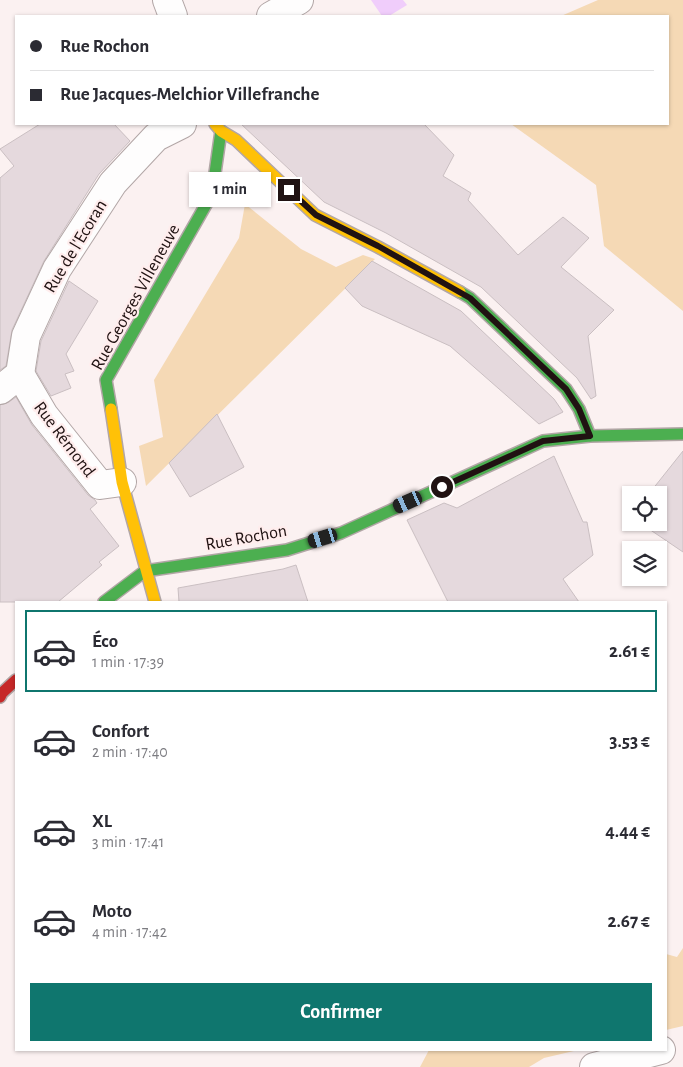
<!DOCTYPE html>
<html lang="fr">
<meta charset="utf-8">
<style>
:root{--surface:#fff;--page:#f2f2f3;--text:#2b2b33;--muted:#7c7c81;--line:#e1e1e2;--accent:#0f766e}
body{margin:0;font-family:"Alegreya Sans",sans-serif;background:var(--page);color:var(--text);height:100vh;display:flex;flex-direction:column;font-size:19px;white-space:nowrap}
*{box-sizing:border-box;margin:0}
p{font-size:16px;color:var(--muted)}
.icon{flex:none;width:28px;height:28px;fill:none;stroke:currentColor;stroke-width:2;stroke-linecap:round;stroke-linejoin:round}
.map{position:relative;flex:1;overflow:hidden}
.details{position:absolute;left:15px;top:601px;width:652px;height:450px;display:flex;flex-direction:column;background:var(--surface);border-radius:0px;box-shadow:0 1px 4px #0004}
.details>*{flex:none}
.top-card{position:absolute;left:15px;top:15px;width:654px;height:110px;border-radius:0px;box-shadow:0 1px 4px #0004;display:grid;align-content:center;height:110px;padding:0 15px;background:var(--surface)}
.controls{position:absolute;left:622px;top:486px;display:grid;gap:10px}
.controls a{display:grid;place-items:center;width:45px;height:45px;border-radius:0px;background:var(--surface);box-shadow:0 1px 4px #0004;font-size:25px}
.end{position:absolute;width:22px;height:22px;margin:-11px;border:6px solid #201212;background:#fff;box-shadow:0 0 0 2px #fff}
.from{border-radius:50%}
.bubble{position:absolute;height:35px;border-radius:0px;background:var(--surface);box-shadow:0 1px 4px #0004;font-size:16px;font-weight:700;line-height:35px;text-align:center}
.car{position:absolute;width:15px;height:30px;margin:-15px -8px;border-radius:6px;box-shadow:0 0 4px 1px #0007;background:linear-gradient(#222 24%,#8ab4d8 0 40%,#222 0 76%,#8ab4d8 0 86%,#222 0)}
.top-card b{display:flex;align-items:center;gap:18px;height:48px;font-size:19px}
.top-card b+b{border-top:1px solid var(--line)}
.top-card i{width:12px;height:12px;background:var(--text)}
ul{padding:9px 0 0;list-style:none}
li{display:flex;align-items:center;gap:15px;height:82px;margin:0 10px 8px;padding:0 5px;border:2px solid transparent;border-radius:0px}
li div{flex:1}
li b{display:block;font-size:19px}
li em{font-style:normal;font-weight:700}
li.active{border-color:var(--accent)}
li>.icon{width:45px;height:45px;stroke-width:1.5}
.button{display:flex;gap:10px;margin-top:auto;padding:10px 15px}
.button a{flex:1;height:58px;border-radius:0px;background:var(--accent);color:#fff;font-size:20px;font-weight:700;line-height:58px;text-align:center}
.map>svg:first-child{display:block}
</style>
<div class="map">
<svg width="683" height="1067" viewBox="0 0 683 1067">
<rect width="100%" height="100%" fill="#fbf1f1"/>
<!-- green -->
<g fill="#f5d9b5">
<path d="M598,0H683V311L604,246L596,185L511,124H668V16H561Z"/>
<path d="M245,204L301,249L336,267L363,255L375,259L146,486L139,446L163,437L154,380L239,238Z"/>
<path d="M683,948V1026L666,1030V954L677,957Z"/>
<path d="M429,1050H578L544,1058L529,1067H420Z"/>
</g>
<!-- water -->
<path fill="#f0cdfb" d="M371,0H403L407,5L389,16H382Z"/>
<!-- building -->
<g fill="#e5d9dd" stroke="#cabfc2">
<path d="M40,124H114L130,141L99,174L44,261L12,330L6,366L0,370V178L14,166L0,149Z"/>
<path d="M241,124H424L454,155L443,176L471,193L468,200L518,255L563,217L589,238L561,267L614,310L588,336L596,396L591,399L577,378L481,287L386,233L324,202Z"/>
<path d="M372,261L461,311L554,399L563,412L539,424L450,346L362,306L345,288Z"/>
<path d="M69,281L98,301L66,354L74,371L65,374L71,388L51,396L36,371L41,341Z"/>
<path d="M16,397L32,425L88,495L95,500L97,503L90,509L119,546L99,562L102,565L58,602H0V405L9,402Z"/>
<path d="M217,414L244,467L190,497L169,463Z"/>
<path d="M683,451V552L649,529L644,522H659V495H648Z"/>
<path d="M554,456L583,522H587L593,555L563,579L579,602H448L407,520L444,503L457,508Z"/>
<path d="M296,565L308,602H179L178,588L283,569Z"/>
</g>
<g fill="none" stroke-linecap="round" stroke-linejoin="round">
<!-- street casing -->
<g stroke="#b2a6a6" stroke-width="30">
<g id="street">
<path d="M167,0L173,16"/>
<path d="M271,16L299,0"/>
<path d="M20,374L44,415L100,485L122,482"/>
<path d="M0,390L20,374L26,336L57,269L113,183L156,137L182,124"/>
<path d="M594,1067L661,1050"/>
</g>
</g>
<!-- fast casing -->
<g stroke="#b2a6a6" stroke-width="14">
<g id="fast">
<path d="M460,292L470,298L566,389L579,409L590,436"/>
<path d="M111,409L106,380L212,194L221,131"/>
<path d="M104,602L145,571L287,550L341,533L543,441L590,436L683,434"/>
</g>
</g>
<!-- slow casing -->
<g stroke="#b2a6a6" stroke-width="14">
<g id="slow">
<path d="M215,124L221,131L236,140L315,215L378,247L460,292"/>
<path d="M111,409L122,482L155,602"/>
</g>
</g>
<!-- jam casing -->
<g stroke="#b2a6a6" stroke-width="14">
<path id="jam" d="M0,697L2,693L16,680"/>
</g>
<!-- street -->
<use href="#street" stroke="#fefdfd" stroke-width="28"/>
<!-- fast -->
<use href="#fast" stroke="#4caf50" stroke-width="11"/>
<!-- slow -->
<use href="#slow" stroke="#ffc107" stroke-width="11"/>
<!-- jam -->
<use href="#jam" stroke="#c62828" stroke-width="11"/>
</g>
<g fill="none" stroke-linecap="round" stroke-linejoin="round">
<!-- route -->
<path stroke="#201212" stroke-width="6" d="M289,190L316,215L378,246L470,298L566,389L579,409L590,436L543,441L442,487"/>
</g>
<g text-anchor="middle" stroke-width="4.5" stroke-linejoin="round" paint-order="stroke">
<!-- street labels -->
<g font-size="18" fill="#201212" stroke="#ffeded">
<text transform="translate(75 246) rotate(-59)" y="6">Rue de l'Ecoran</text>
<text transform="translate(135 297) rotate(-61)" y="6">Rue Georges Villeneuve</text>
<text transform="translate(65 439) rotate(53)" y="6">Rue Rémond</text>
<text transform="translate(246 537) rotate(-10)" y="6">Rue Rochon</text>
</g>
</g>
</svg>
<div class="controls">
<a><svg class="icon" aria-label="locate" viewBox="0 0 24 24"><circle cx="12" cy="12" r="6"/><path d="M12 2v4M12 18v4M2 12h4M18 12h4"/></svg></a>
<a><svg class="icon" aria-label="layers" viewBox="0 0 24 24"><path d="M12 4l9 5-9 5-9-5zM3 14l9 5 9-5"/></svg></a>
</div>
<i class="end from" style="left:442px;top:487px"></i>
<i class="end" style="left:289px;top:190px"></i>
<div class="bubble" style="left:189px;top:172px;width:82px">1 min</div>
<i class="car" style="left:408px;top:502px;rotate:246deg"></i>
<i class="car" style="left:323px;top:538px;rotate:253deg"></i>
<div class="top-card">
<b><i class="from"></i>Rue Rochon</b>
<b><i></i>Rue Jacques-Melchior Villefranche</b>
</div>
<section class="details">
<ul>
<li class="active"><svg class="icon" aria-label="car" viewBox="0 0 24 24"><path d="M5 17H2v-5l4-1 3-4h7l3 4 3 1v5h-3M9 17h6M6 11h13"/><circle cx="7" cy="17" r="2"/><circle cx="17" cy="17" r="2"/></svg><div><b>Éco</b><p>1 min · 17:39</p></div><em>2.61 €</em></li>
<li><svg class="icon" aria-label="car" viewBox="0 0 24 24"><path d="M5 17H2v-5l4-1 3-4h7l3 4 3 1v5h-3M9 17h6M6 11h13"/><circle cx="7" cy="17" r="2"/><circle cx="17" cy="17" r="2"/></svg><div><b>Confort</b><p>2 min · 17:40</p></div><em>3.53 €</em></li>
<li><svg class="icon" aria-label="car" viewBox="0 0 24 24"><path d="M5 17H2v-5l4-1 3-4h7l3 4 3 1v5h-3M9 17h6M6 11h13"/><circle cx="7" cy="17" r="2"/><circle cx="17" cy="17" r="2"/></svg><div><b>XL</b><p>3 min · 17:41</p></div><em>4.44 €</em></li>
<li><svg class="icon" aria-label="car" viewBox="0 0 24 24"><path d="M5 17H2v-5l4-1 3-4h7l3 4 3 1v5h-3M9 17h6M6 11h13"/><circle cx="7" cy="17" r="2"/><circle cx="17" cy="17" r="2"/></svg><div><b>Moto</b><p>4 min · 17:42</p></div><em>2.67 €</em></li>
</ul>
<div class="button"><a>Confirmer</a></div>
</section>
</div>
